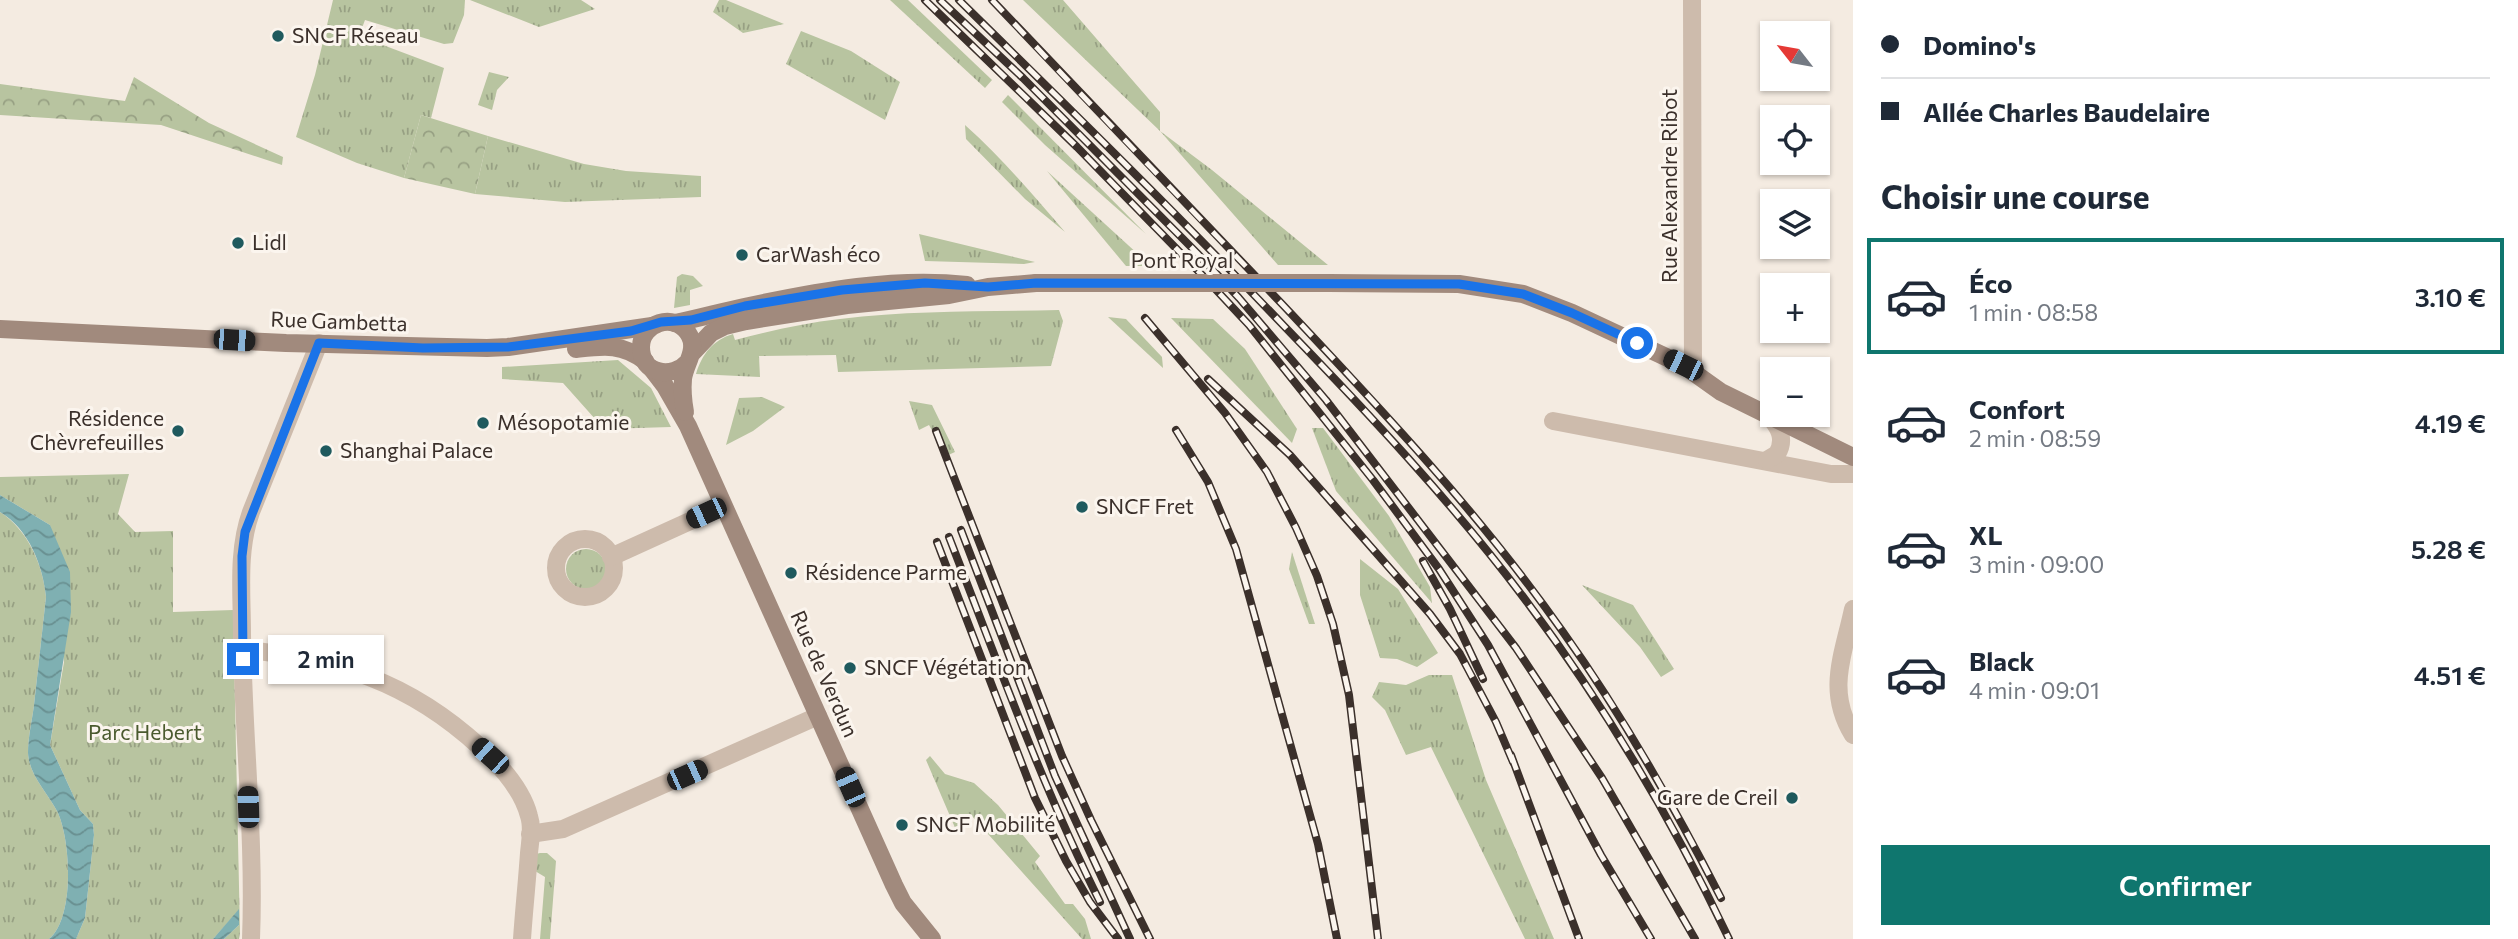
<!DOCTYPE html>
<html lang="fr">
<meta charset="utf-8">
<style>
:root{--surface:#fff;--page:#f2f2f3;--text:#1f2937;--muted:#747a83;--line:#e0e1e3;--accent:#0f766e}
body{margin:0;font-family:Commissioner,sans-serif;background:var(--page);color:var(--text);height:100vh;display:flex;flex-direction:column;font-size:26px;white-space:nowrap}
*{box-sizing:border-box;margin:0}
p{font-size:23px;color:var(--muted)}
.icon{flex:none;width:38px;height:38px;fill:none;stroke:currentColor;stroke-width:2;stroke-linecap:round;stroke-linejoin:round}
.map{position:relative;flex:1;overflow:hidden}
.panel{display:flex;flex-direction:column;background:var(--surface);width:665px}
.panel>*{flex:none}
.banner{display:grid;align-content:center;height:154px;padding:0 28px;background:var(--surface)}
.needle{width:46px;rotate:301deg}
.controls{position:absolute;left:1760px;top:21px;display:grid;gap:14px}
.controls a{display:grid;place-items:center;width:70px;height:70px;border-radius:0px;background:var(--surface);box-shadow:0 2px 5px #0004;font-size:35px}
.end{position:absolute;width:32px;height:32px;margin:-16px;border:9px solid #1a73e8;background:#fff;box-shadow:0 0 0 4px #fff}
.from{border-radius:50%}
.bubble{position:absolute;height:49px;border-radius:0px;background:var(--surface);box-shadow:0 2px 5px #0004;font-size:23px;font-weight:600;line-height:49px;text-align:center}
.car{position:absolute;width:21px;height:42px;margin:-21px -10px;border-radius:9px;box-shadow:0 0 5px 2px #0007;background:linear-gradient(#222 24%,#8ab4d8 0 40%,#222 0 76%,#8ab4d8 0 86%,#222 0)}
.banner b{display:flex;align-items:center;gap:24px;height:66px;font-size:26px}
.banner b+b{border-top:2px solid var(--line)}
.banner i{width:18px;height:18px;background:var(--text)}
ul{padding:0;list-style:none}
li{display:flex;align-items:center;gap:21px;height:116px;margin:0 14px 10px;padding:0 14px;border:4px solid transparent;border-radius:0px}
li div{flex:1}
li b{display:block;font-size:26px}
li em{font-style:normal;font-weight:600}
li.selected{border-color:var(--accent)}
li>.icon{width:63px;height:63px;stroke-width:1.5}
h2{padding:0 28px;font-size:32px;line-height:84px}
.cta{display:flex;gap:14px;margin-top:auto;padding:14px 28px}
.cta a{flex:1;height:80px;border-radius:0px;background:var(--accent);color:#fff;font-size:28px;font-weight:600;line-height:80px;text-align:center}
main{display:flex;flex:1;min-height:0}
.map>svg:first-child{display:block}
</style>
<main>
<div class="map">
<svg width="1853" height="939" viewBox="0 0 1853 939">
<defs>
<pattern id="grass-tufts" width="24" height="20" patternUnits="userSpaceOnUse" patternTransform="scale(1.75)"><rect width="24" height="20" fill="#b8c4a0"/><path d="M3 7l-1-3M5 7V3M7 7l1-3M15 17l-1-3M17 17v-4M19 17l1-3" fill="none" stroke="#97a083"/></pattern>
<pattern id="forest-crowns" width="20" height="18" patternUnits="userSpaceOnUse" patternTransform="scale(1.75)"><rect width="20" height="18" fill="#b8c4a0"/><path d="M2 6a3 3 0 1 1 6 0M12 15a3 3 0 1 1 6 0" fill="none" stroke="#97a083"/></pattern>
<pattern id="water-waves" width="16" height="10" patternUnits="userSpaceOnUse" patternTransform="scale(1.75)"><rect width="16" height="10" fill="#7fb0b2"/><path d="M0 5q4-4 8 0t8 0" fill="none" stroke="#699091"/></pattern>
</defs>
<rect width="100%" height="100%" fill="#f4ebe1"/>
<!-- grass -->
<g fill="url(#grass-tufts)">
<path d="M333,0H465L464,15L453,43L444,44L365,20L359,36L444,68L431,118L421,115L404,178L357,163L296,137L315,75Z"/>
<path d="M470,0H581L595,9L539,27Z"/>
<path d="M719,0H726L784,24L743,33L713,12Z"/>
<path d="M890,0H908L992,80L985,88Z"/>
<path d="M1023,0H1063L1160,112V131L1212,170L1328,265H1278L1160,131Z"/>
<path d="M801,31L851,51L900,82L885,120L786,64Z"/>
<path d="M489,72L509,77L497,90L492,110L478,105Z"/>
<path d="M1008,95L1146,234L1045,145L1002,102Z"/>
<path d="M965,125C1002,158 1033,195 1065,232L1025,199L966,139Z"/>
<path d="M488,136L584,164L626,171L701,176V197L565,202L475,194Z"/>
<path d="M1047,171L1151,266H1126Z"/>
<path d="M919,234L1035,262L1024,264L925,261Z"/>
<path d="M682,274L693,276L703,286L690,290V305L674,308L677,277Z"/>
<path d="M1059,310L1063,321L1051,366L838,372L836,355L759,356L760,377L696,374C702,354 713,340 733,334L735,340C770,331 804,323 840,319C913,310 986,312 1059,310Z"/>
<path d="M1108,317L1126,319L1162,357L1163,368Z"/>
<path d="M1171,318L1213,319L1245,349L1297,429L1292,443Z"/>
<path d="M618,360L651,388L671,427L604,429L563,383L502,379V367Z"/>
<path d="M762,397L785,407L753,431L726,445L739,398Z"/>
<path d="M909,401L932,405L955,452L946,456L929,425L919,430Z"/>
<path d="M1312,428H1323L1389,516L1430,587L1432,603L1336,491Z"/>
<path d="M129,474L118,514L135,532L173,531V612L233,610L240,932L239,939H224L239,925V910L213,939H76L85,918L94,835L93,824L80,810L50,745L64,662L50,525L0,495V477Z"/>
<path d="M0,512C28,530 43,565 46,597C42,633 38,669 34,705C32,721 28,737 28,753C29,775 47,792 57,811C71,839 75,918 49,939H0Z"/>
<circle cx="586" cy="569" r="20"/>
<path d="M1292,552L1315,624H1309L1289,569Z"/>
<path d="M1360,559L1398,589L1438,653L1417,667L1397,659L1380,658L1360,595Z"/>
<path d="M1582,585L1633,605L1674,669L1661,677L1640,647Z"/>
<path d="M1429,675H1452L1486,780L1554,939H1525L1431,747L1406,755L1385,710L1372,697L1379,682L1406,685Z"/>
<path d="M930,756L945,774L974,783L998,805L1040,856L1035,862L1065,904H1073L1085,919L1091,939H1082L971,815L956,830L926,760Z"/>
<path d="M540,853H547L556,861L550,939H540L545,877L535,871L536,854Z"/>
</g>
<!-- forest -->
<g fill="url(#forest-crowns)">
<path d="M134,77L209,123L283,157L282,165L161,125L0,115V84L125,101Z"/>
<path d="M421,115L488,136L475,194L404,178Z"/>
</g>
<!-- water -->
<g fill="url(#water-waves)">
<path d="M0,495L50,525L70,572L71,612L50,745L80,810L93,824L94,835L85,918L76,939H49C75,918 71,839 57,811C47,792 29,775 28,753C28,737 32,721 34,705C38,669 42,633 46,597C43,566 29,529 0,512Z"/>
<path d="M239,909V925L224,939H213Z"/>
</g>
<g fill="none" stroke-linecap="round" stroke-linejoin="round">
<!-- street -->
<g stroke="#cdbbac" stroke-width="18">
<path d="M1692,0L1693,372"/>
<path d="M1553,421L1831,474H1853"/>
<path d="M1767,460L1777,454C1786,439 1779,427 1768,415"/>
<circle cx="585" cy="568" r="29"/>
<path d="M611,557L723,506"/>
<path d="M1853,609C1843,656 1826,691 1853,735"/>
<path d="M242,649C338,660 408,681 480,747C500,765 522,789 529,816C533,828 530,842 529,853C527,882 524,910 522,939"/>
<path d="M530,834L563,829L818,716"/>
<path d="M251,939C255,837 243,735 242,634C242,593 237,551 251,512L319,343"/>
</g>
<!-- secondary -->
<g stroke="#a18a7d" stroke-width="18">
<path d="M1329,283L1459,284L1523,294L1572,313L1683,365L1721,392L1853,457"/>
<path d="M675,323C700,318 724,311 749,306C819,291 895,277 967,285"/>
<path d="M0,329L286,343L487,348L508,347L652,326"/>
<path d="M576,349C603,346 622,343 645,361"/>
<path d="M693,352L711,333L725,326L746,321L847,305L949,295L988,287L1036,283"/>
<path d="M652,369L665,386L688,426L894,885L903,903L932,939"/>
<path d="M685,412C683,401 682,390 683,379C685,363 699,349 688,333C674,312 641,323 641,347C641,375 673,379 688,362"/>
</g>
<!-- rail casing -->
<g stroke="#3b302b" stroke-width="8">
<g id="rail">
<path d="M925,0L1077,147L1205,278L1249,325L1373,480L1439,569L1488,645L1601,855L1651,939"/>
<path d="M940,0L1023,78L1197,253L1239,298L1326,400L1516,648L1602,778L1695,939"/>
<path d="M959,0C1069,108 1178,215 1284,326C1368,413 1451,501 1524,598C1604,704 1672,819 1729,939"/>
<path d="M992,0C1088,102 1185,203 1282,304C1381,409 1480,514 1563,632C1623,716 1674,806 1721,898"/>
<path d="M1145,318L1225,413L1267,472L1296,528L1317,576L1333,624L1349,695L1378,939"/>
<path d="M1208,379L1290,455L1430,614L1460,654L1496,722L1513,762"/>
<path d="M1176,430L1208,482L1236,549L1318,844L1337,939"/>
<path d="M936,431L1062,756L1091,820L1150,939"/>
<path d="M961,530L1055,776L1130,939"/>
<path d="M949,537C997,660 1041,784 1100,902"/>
<path d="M937,542L1035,798L1066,861L1090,902L1118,939"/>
<path d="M1423,561L1450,609L1483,679"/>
<path d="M1511,755L1579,939"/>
</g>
</g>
<!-- rail -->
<use href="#rail" stroke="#fbf5ee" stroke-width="5" stroke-dasharray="16" stroke-linecap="butt"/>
<!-- secondary-bridge -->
<path stroke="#a18a7d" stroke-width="18" d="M1036,283H1329"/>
</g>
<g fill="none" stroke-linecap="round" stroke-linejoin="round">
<!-- route -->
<path stroke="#1a73e8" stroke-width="9" d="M243,659L242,556L245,532L319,343L423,348L508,347L631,331L661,322L691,320L745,306L842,290L925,283L988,287L1036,283L1459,284L1523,294L1572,313L1637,343"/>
</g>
<!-- markers -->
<g fill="#1f5a5e" stroke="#fbf5ee" stroke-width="2.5">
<circle cx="278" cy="36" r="7"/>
<circle cx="238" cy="243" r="7"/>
<circle cx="742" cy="255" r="7"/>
<circle cx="483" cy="423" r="7"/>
<circle cx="178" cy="431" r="7"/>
<circle cx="326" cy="451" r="7"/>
<circle cx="1082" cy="507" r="7"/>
<circle cx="791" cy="573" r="7"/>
<circle cx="850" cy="668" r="7"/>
<circle cx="1792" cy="798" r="7"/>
<circle cx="902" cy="825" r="7"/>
</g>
<g text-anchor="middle" stroke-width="6" stroke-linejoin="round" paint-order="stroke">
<!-- poi labels -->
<g font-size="21" fill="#3b302b" stroke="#fbf5ee" text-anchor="start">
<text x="292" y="43">SNCF Réseau</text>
<text x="252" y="250">Lidl</text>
<text x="756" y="262">CarWash éco</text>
<text x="164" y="426" text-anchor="end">Résidence<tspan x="164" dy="24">Chèvrefeuilles</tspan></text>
<text x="497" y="430">Mésopotamie</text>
<text x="340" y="458">Shanghai Palace</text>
<text x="1096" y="514">SNCF Fret</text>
<text x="805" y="580">Résidence Parme</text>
<text x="864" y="675">SNCF Végétation</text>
<text x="1778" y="805" text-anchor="end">Gare de Creil</text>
<text x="916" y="832">SNCF Mobilité</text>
</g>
<!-- street labels -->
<g font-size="21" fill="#3b302b" stroke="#fbf5ee">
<text transform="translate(1670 186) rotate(-90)" y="7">Rue Alexandre Ribot</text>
<text x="1182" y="268">Pont Royal</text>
<text transform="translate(339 322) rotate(2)" y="7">Rue Gambetta</text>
<text transform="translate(824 674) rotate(66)" y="7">Rue de Verdun</text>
</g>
<!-- park labels -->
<g font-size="21" fill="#4a5a2e" stroke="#fbf5ee">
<text x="145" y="740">Parc Hebert</text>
</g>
</g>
</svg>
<div class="controls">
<a><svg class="needle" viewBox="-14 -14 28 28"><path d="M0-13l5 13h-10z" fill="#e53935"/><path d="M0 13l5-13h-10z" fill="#747a83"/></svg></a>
<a><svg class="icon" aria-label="locate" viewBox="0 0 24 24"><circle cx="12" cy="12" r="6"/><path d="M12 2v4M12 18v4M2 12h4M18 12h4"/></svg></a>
<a><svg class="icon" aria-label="layers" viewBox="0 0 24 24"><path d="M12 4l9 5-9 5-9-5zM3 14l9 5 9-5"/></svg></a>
<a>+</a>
<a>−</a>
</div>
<i class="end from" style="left:1637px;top:343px"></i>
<i class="end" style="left:243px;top:659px"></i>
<div class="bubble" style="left:268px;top:635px;width:116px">2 min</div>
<i class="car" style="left:234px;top:340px;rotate:94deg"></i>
<i class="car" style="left:1683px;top:365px;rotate:296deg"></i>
<i class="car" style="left:706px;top:513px;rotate:245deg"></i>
<i class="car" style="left:490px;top:756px;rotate:312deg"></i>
<i class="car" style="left:687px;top:775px;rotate:66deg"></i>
<i class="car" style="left:850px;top:787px;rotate:336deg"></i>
<i class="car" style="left:248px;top:807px;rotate:358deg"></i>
</div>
<section class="panel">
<div class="banner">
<b><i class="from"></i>Domino's</b>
<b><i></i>Allée Charles Baudelaire</b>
</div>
<h2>Choisir une course</h2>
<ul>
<li class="selected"><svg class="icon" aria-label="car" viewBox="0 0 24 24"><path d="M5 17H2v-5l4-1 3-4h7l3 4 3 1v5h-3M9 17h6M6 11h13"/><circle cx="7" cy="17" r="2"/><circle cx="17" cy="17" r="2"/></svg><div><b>Éco</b><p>1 min · 08:58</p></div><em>3.10 €</em></li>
<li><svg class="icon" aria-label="car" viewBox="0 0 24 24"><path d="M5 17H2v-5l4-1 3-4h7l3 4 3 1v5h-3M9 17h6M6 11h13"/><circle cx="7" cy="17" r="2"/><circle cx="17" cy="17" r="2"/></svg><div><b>Confort</b><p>2 min · 08:59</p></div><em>4.19 €</em></li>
<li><svg class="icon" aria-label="car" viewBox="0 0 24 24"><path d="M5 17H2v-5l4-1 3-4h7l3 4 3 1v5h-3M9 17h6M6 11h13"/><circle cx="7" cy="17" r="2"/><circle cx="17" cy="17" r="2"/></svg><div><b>XL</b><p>3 min · 09:00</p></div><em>5.28 €</em></li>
<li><svg class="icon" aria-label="car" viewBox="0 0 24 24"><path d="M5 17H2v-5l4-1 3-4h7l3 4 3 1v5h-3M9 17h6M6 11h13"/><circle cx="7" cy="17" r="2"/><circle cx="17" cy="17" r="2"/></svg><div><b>Black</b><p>4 min · 09:01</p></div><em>4.51 €</em></li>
</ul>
<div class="cta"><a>Confirmer</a></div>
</section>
</main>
